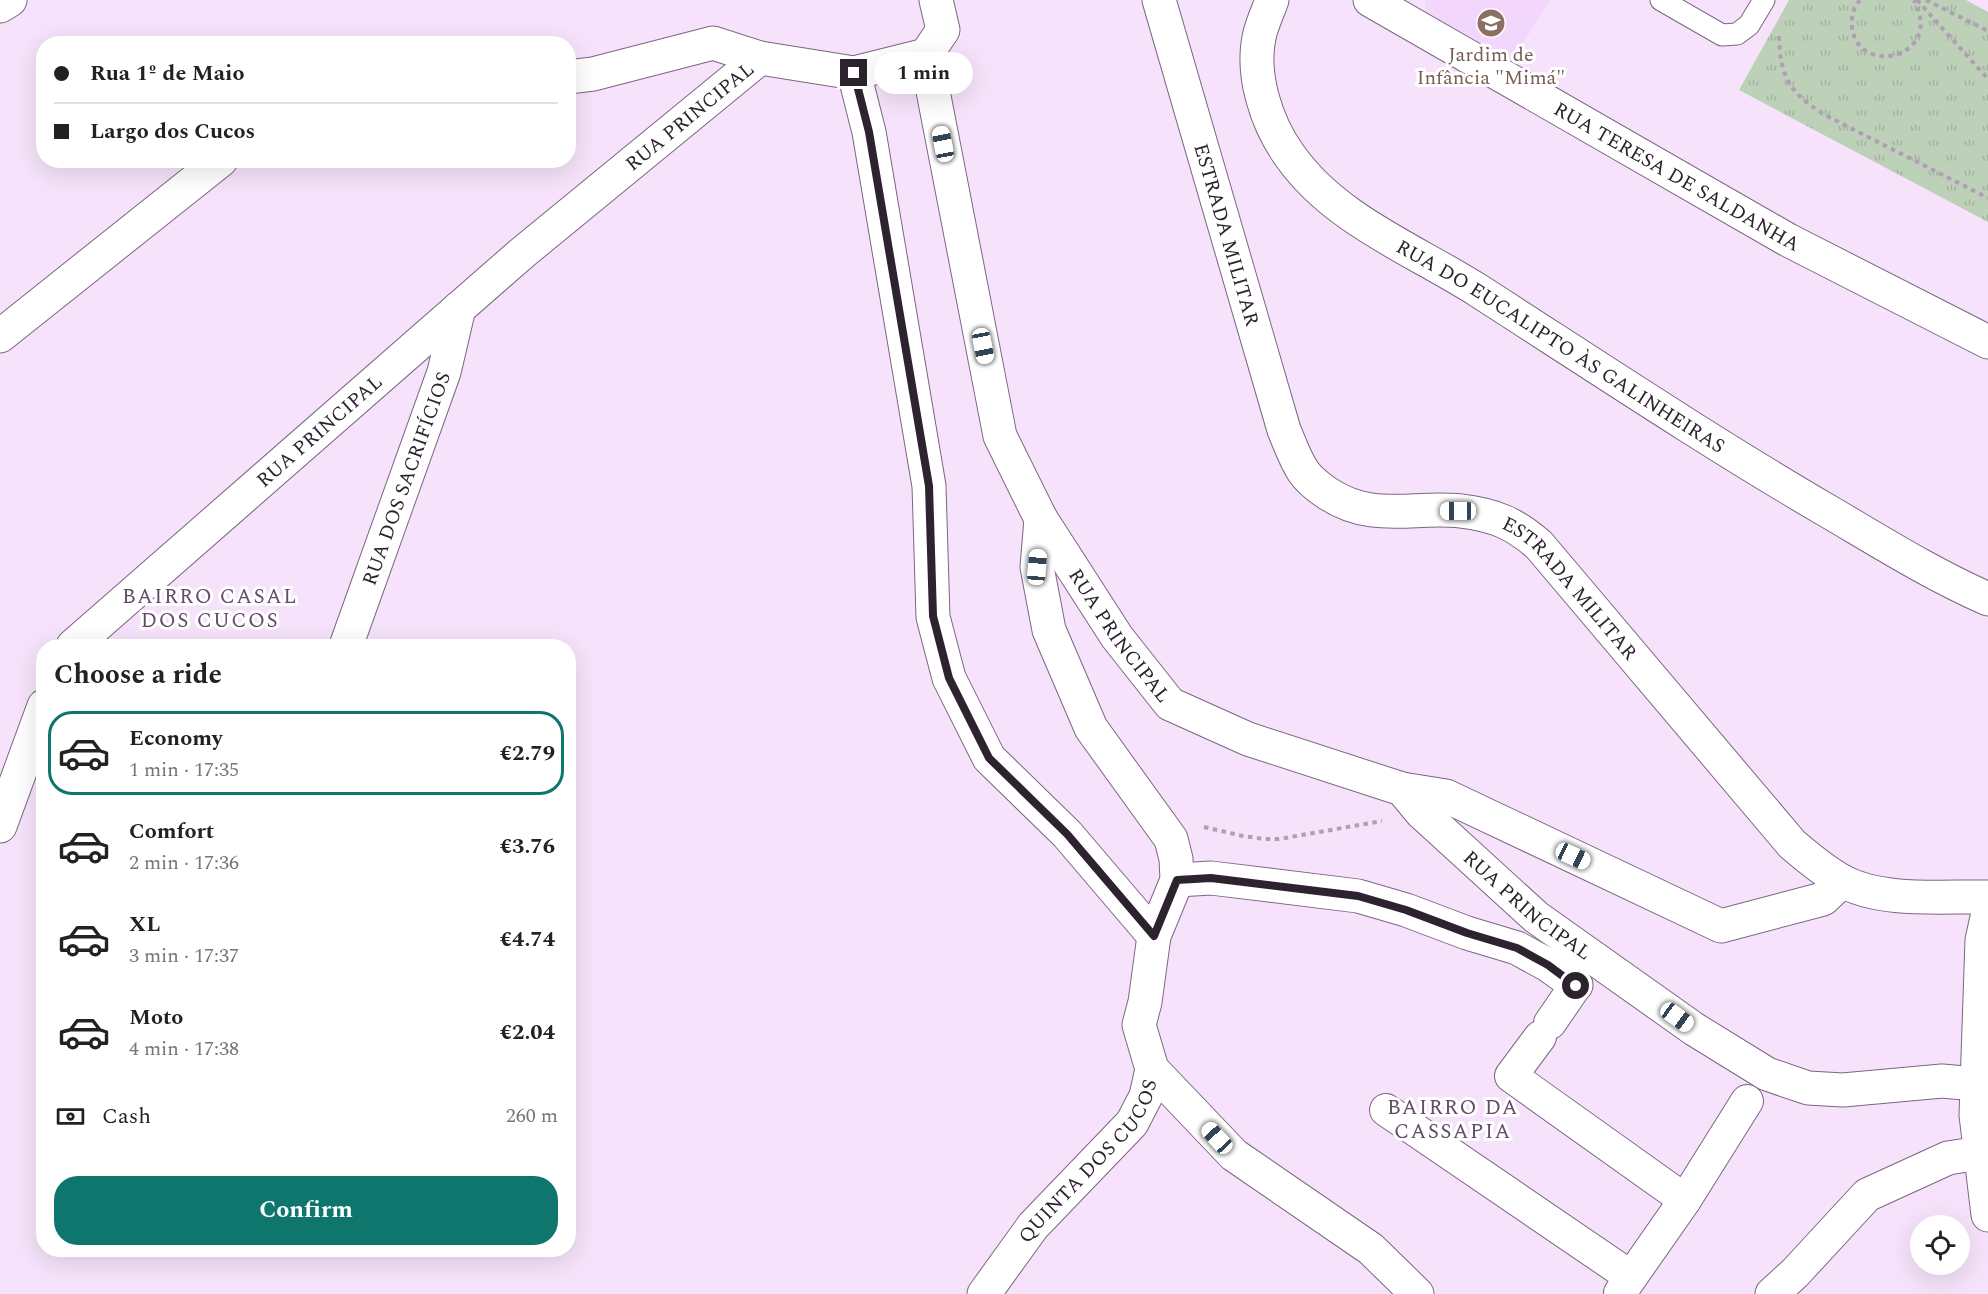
<!DOCTYPE html>
<meta charset="utf-8">
<style>
:root{--surface:#fff;--page:#f6f6f6;--text:#222;--muted:#767676;--line:#e0e0e0;--accent:#0f766e}
body{margin:0;font-family:Spectral,serif;background:var(--page);color:var(--text);height:100vh;display:flex;flex-direction:column;font-size:22px;white-space:nowrap}
*{box-sizing:border-box;margin:0}
p{font-size:20px;color:var(--muted)}
.icon{flex:none;width:33px;height:33px;fill:none;stroke:currentColor;stroke-width:2;stroke-linecap:round;stroke-linejoin:round}
.map{position:relative;flex:1;overflow:hidden}
.details{position:absolute;left:36px;top:639px;width:540px;height:618px;display:flex;flex-direction:column;background:var(--surface);border-radius:24px;box-shadow:0 6px 24px #0002}
.details>*{flex:none}
.hud{position:absolute;left:36px;top:36px;width:540px;height:132px;border-radius:24px;box-shadow:0 6px 24px #0002;display:grid;align-content:center;height:132px;padding:0 18px;background:var(--surface)}
.fabs{position:absolute;left:1910px;top:1215px;display:grid;gap:12px}
.fabs a{display:grid;place-items:center;width:60px;height:60px;border-radius:50%;background:var(--surface);box-shadow:0 6px 24px #0002;font-size:30px}
.end{position:absolute;width:27px;height:27px;margin:-14px;border:8px solid #2c232e;background:#fff;box-shadow:0 0 0 3px #fff}
.from{border-radius:50%}
.bubble{position:absolute;height:42px;border-radius:21px;background:var(--surface);box-shadow:0 6px 24px #0002;font-size:20px;font-weight:700;line-height:42px;text-align:center}
.car{position:absolute;width:18px;height:36px;margin:-18px -9px;border-radius:8px;box-shadow:0 0 4px 2px #0007;background:linear-gradient(#fff 24%,#345 0 40%,#fff 0 76%,#345 0 86%,#fff 0)}
.hud b{display:flex;align-items:center;gap:21px;height:57px;font-size:22px}
.hud b+b{border-top:2px solid var(--line)}
.hud i{width:15px;height:15px;background:var(--text)}
ul{padding:0;list-style:none}
li{display:flex;align-items:center;gap:18px;height:84px;margin:0 12px 9px;padding:0 6px;border:3px solid transparent;border-radius:24px}
li div{flex:1}
li b{display:block;font-size:22px}
li em{font-style:normal;font-weight:700}
li.selected{border-color:var(--accent)}
li>.icon{width:54px;height:54px;stroke-width:1.5}
h2{padding:0 18px;font-size:27px;line-height:72px}
.pay{display:flex;align-items:center;gap:15px;height:66px;padding:0 18px;font-size:22px}
.pay p{margin-inline-start:auto}
.button{display:flex;gap:12px;margin-top:auto;padding:12px 18px}
.button a{flex:1;height:69px;border-radius:24px;background:var(--accent);color:#fff;font-size:24px;font-weight:700;line-height:69px;text-align:center}
.map>svg:first-child{display:block}
</style>
<div class="map">
<svg width="1988" height="1294" viewBox="0 0 1988 1294">
<defs>
<pattern id="park-tufts" width="24" height="20" patternUnits="userSpaceOnUse" patternTransform="scale(1.5)"><rect width="24" height="20" fill="#bdd1b9"/><path d="M3 7l-1-3M5 7V3M7 7l1-3M15 17l-1-3M17 17v-4M19 17l1-3" fill="none" stroke="#a3b39f"/></pattern>
</defs>
<rect width="100%" height="100%" fill="#f6e3fb"/>
<!-- built -->
<path fill="#f3d6fb" d="M1425,0H1550L1511,63L1478,42L1426,12Z"/>
<!-- park -->
<path fill="url(#park-tufts)" d="M1789,0H1966L1988,12V222L1739,90Z"/>
<g fill="none" stroke-linecap="round" stroke-linejoin="round">
<!-- service casing -->
<g stroke="#7b6681" stroke-width="23">
<path id="service" d="M1661,0L1722,35L1737,34L1749,25L1764,0"/>
</g>
<!-- pedestrian casing -->
<g stroke="#7b6681" stroke-width="34">
<g id="pedestrian">
<path d="M1550,1023L1576,985"/>
<path d="M1540,1037L1511,1076L1685,1200"/>
<path d="M1386,1110L1631,1277"/>
<path d="M1620,1293L1685,1200L1747,1101"/>
</g>
</g>
<!-- minor casing -->
<g stroke="#7b6681" stroke-width="35">
<g id="minor">
<path id="s1" d="M1272,0C1268,11 1263,22 1260,33C1250,73 1266,123 1290,156C1335,220 1415,250 1479,291C1594,365 1708,441 1826,510C1879,541 1931,574 1988,599"/>
<path id="s2" d="M1370,0L1788,240L1988,342"/>
<path d="M926,55L943,30L936,0"/>
<path d="M854,73L869,132L929,486L933,617L949,678L989,758L1067,834L1154,936"/>
<path d="M568,77L593,74L713,43L760,58"/>
<path d="M0,336L221,160"/>
<path id="s3" d="M73,646L521,254L760,58L854,73L926,55L1000,436L1041,519L1117,637L1170,704L1248,739L1402,789L1421,812L1536,917L1694,1029L1767,1074L1808,1088L1843,1090L1942,1081L1976,1084"/>
<path id="s4" d="M346,646L444,372L459,308"/>
<path d="M1402,789L1446,796L1721,926L1823,899L1842,881"/>
<path d="M0,826L44,706"/>
<path d="M1177,880L1211,878L1358,896L1406,910L1467,933L1517,948L1548,965L1576,985"/>
<path d="M1988,913L1982,940L1976,1115L1988,1215"/>
<path d="M1152,1069L1234,1155L1371,1249L1417,1294"/>
<path id="s5" d="M984,1294L1033,1226L1132,1123L1146,1096L1152,1069L1139,1025L1145,1002L1154,936L1177,880L1176,859L1171,839L1091,728L1049,630L1037,567L1041,519"/>
<path d="M1772,1294L1795,1273L1867,1195L1948,1158L1980,1153"/>
</g>
</g>
<!-- tertiary casing -->
<g stroke="#7b6681" stroke-width="35">
<g id="tertiary">
<path id="s6" d="M1159,0L1284,430C1290,444 1295,459 1303,471C1309,480 1318,487 1327,493C1372,523 1412,506 1461,511C1494,515 1514,523 1539,545L1792,844C1807,857 1823,870 1840,880C1881,903 1942,896 1988,897"/>
<path d="M0,6L10,0"/>
</g>
</g>
<!-- path -->
<g stroke="#af9fb2" stroke-width="4" stroke-dasharray="4.5 4.5" stroke-linecap="butt">
<path d="M1860,0C1853,8 1851,17 1852,27C1858,78 1945,58 1914,0"/>
<path d="M1917,0L1988,79"/>
<path d="M1926,0L1988,31"/>
<path d="M1779,36C1780,78 1790,93 1825,115L1988,198"/>
<path d="M1204,827L1243,836L1264,839H1279L1382,821"/>
</g>
<!-- service -->
<use href="#service" stroke="#fff" stroke-width="21"/>
<!-- pedestrian -->
<use href="#pedestrian" stroke="#fff" stroke-width="32"/>
<!-- minor -->
<use href="#minor" stroke="#fff" stroke-width="33"/>
<!-- tertiary -->
<use href="#tertiary" stroke="#fff" stroke-width="33"/>
</g>
<g fill="none" stroke-linecap="round" stroke-linejoin="round">
<!-- route -->
<path stroke="#2c232e" stroke-width="8" d="M854,73L869,132L929,486L933,616L949,678L989,758L1067,834L1154,936L1177,880L1211,878L1358,896L1406,910L1467,933L1517,948L1548,965L1576,986"/>
</g>
<!-- icons -->
<defs>
<g id="school-disc" transform="scale(1.5)"><circle r="9.5" fill="#8d6e63" stroke="#fff"/><path d="M0-5L7-2L0 1L-7-2ZM-4 1L0 2.5L4 1V4Q0 6-4 4Z" fill="#fff"/></g>
</defs>
<g fill-rule="evenodd">
<use href="#school-disc" x="1491" y="23"/>
</g>
<g text-anchor="middle" stroke-width="6" stroke-linejoin="round" paint-order="stroke">
<!-- education labels -->
<g font-size="20" fill="#785e54" stroke="#fff">
<text x="1491" y="61">Jardim de<tspan x="1491" dy="23">Infância "Mimá"</tspan></text>
</g>
<!-- street labels -->
<g font-size="20" fill="#2c232e" stroke="#fff">
<text dy="7" stroke="none"><textPath href="#s3" startOffset="813">RUA PRINCIPAL</textPath></text>
<text dy="7" stroke="none"><textPath href="#s2" startOffset="354">RUA TERESA DE SALDANHA</textPath></text>
<text dy="7" stroke="none"><textPath href="#s6" startOffset="244">ESTRADA MILITAR</textPath></text>
<text dy="7" stroke="none"><textPath href="#s1" startOffset="498">RUA DO EUCALIPTO ÀS GALINHEIRAS</textPath></text>
<text dy="7" stroke="none"><textPath href="#s3" startOffset="327">RUA PRINCIPAL</textPath></text>
<text dy="7" stroke="none"><textPath href="#s4" startOffset="178">RUA DOS SACRIFÍCIOS</textPath></text>
<text dy="7" stroke="none"><textPath href="#s6" startOffset="802">ESTRADA MILITAR</textPath></text>
<text dy="7" stroke="none"><textPath href="#s3" startOffset="1695">RUA PRINCIPAL</textPath></text>
<text dy="7" stroke="none"><textPath href="#s3" startOffset="2199">RUA PRINCIPAL</textPath></text>
<text dy="7" stroke="none"><textPath href="#s5" startOffset="170">QUINTA DOS CUCOS</textPath></text>
</g>
<!-- neighbourhood labels -->
<g font-size="21" letter-spacing="1.5" fill="#624e67" stroke="#fff">
<text x="210" y="603">BAIRRO CASAL<tspan x="210" dy="24">DOS CUCOS</tspan></text>
<text x="1453" y="1114">BAIRRO DA<tspan x="1453" dy="24">CASSAPIA</tspan></text>
</g>
</g>
</svg>
<div class="fabs">
<a><svg class="icon" aria-label="locate" viewBox="0 0 24 24"><circle cx="12" cy="12" r="6"/><path d="M12 2v4M12 18v4M2 12h4M18 12h4"/></svg></a>
</div>
<i class="end from" style="left:1576px;top:986px"></i>
<i class="end" style="left:854px;top:73px"></i>
<div class="bubble" style="left:874px;top:52px;width:99px">1 min</div>
<i class="car" style="left:943px;top:144px;rotate:349deg"></i>
<i class="car" style="left:983px;top:346px;rotate:169deg"></i>
<i class="car" style="left:1458px;top:511px;rotate:270deg"></i>
<i class="car" style="left:1037px;top:567px;rotate:5deg"></i>
<i class="car" style="left:1573px;top:856px;rotate:115deg"></i>
<i class="car" style="left:1677px;top:1017px;rotate:126deg"></i>
<i class="car" style="left:1217px;top:1138px;rotate:317deg"></i>
<div class="hud">
<b><i class="from"></i>Rua 1º de Maio</b>
<b><i></i>Largo dos Cucos</b>
</div>
<section class="details">
<h2>Choose a ride</h2>
<ul>
<li class="selected"><svg class="icon" aria-label="car" viewBox="0 0 24 24"><path d="M5 17H2v-5l4-1 3-4h7l3 4 3 1v5h-3M9 17h6M6 11h13"/><circle cx="7" cy="17" r="2"/><circle cx="17" cy="17" r="2"/></svg><div><b>Economy</b><p>1 min · 17:35</p></div><em>€2.79</em></li>
<li><svg class="icon" aria-label="car" viewBox="0 0 24 24"><path d="M5 17H2v-5l4-1 3-4h7l3 4 3 1v5h-3M9 17h6M6 11h13"/><circle cx="7" cy="17" r="2"/><circle cx="17" cy="17" r="2"/></svg><div><b>Comfort</b><p>2 min · 17:36</p></div><em>€3.76</em></li>
<li><svg class="icon" aria-label="car" viewBox="0 0 24 24"><path d="M5 17H2v-5l4-1 3-4h7l3 4 3 1v5h-3M9 17h6M6 11h13"/><circle cx="7" cy="17" r="2"/><circle cx="17" cy="17" r="2"/></svg><div><b>XL</b><p>3 min · 17:37</p></div><em>€4.74</em></li>
<li><svg class="icon" aria-label="car" viewBox="0 0 24 24"><path d="M5 17H2v-5l4-1 3-4h7l3 4 3 1v5h-3M9 17h6M6 11h13"/><circle cx="7" cy="17" r="2"/><circle cx="17" cy="17" r="2"/></svg><div><b>Moto</b><p>4 min · 17:38</p></div><em>€2.04</em></li>
</ul>
<div class="pay"><svg class="icon" aria-label="cash" viewBox="0 0 24 24"><path d="M3 7h18v10H3z"/><circle cx="12" cy="12" r="2"/></svg>Cash<p>260 m</p></div>
<div class="button"><a>Confirm</a></div>
</section>
</div>
